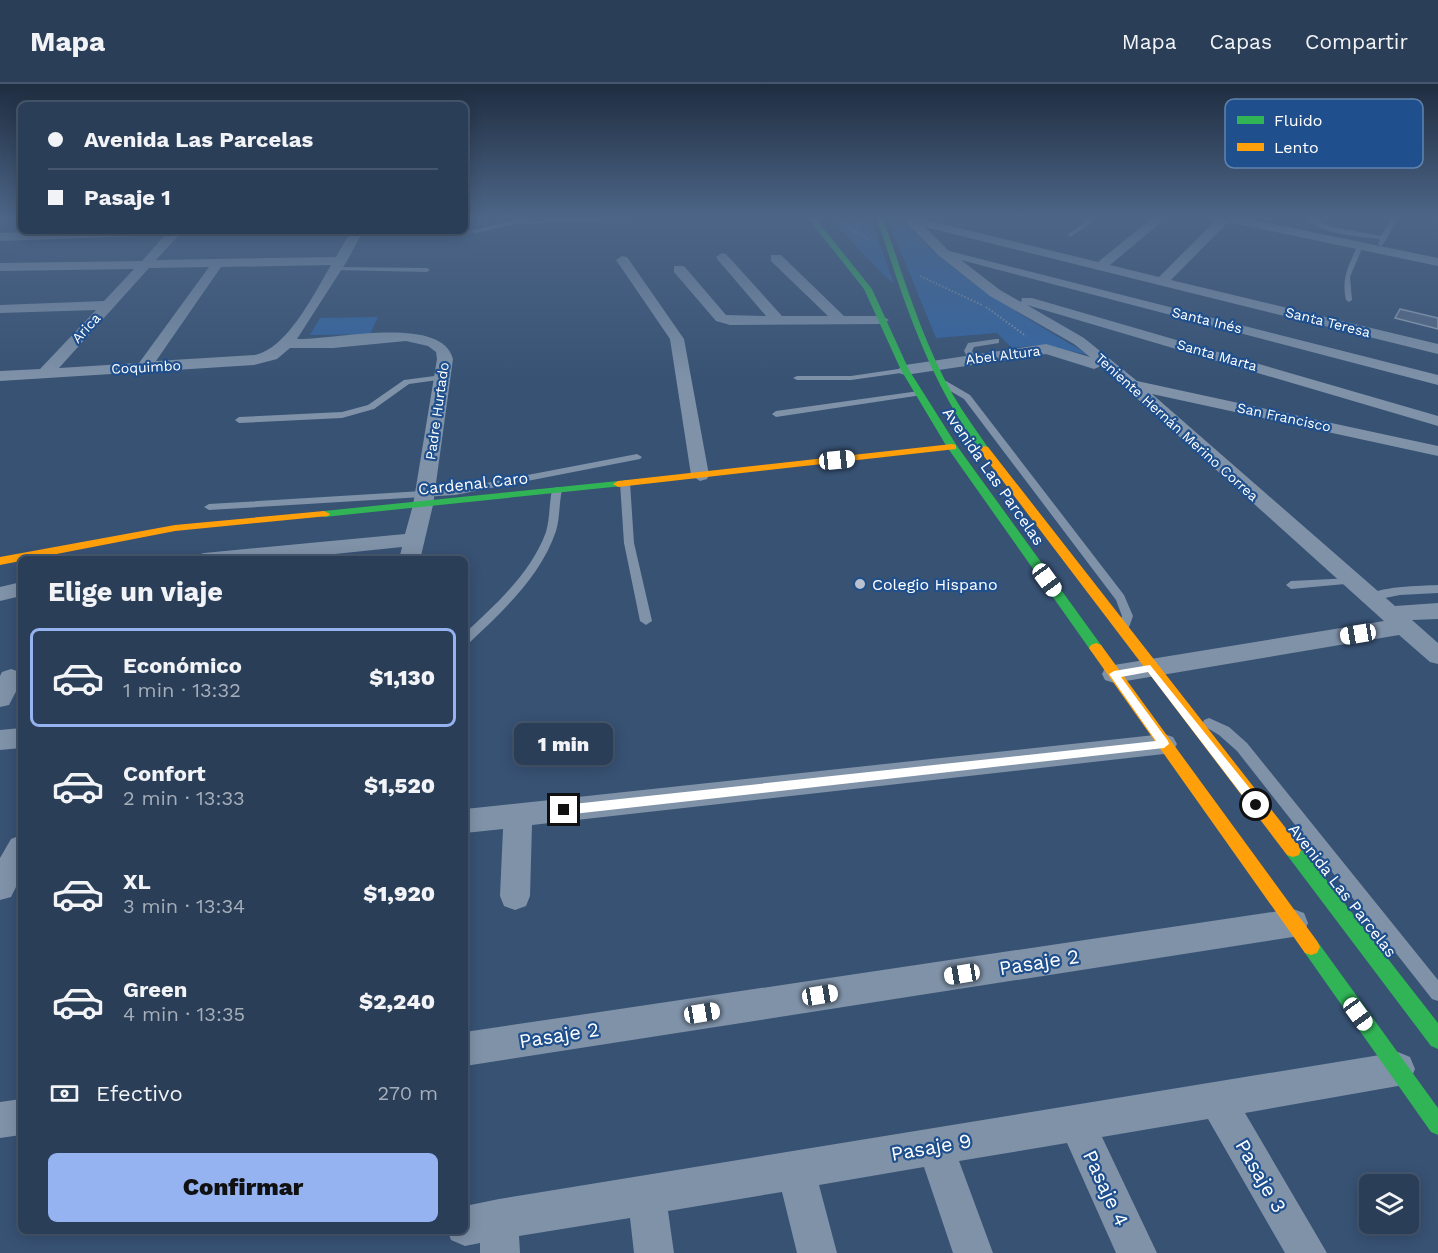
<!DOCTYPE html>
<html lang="es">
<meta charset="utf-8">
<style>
:root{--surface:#2a3e57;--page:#364961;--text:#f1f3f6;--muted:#a5aeba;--line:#46576d;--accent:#95b2f1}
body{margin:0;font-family:"Work Sans",sans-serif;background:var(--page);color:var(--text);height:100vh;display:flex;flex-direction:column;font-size:22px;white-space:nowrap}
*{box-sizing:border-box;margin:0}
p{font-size:20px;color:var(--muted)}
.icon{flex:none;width:33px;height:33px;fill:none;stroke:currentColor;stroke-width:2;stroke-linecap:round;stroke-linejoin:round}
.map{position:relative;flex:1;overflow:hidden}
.panel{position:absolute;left:18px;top:472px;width:450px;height:678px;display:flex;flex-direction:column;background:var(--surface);border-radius:9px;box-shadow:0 3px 15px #0003,0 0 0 2px var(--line)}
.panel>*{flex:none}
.guide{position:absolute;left:18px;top:18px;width:450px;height:132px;border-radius:9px;box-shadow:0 3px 15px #0003,0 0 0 2px var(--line);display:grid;align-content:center;height:132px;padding:0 30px;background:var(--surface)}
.buttons{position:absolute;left:1359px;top:1090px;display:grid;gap:12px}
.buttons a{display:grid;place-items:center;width:60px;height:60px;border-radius:9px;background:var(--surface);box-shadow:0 3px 15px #0003,0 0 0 2px var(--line);font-size:30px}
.end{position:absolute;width:27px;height:27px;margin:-14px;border:8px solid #fff;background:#111;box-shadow:0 0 0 3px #111}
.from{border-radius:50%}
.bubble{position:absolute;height:42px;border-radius:9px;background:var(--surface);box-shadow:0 3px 15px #0003,0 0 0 2px var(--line);font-size:20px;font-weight:800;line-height:42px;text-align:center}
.car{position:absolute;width:18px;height:36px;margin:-18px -9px;border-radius:8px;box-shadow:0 0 4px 2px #0007;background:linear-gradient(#fff 24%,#345 0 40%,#fff 0 76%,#345 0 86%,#fff 0)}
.guide b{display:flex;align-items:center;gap:21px;height:57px;font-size:22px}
.guide b+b{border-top:2px solid var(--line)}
.guide i{width:15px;height:15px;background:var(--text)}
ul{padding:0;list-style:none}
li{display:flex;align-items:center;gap:18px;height:99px;margin:0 12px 9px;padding:0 18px;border:3px solid transparent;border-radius:9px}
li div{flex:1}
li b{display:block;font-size:22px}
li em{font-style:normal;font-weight:800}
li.current{border-color:var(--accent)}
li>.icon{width:54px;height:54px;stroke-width:1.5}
h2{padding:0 30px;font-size:27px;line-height:72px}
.pay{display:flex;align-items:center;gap:15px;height:66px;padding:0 30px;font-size:22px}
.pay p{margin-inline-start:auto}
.cta{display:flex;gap:12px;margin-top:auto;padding:12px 30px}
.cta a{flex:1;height:69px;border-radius:9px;background:var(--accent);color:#111;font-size:24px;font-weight:800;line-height:69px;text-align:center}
header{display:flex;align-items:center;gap:36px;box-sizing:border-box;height:84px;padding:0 30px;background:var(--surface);border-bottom:2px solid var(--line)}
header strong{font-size:28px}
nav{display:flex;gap:33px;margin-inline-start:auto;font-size:21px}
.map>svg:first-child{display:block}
</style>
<header>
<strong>Mapa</strong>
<nav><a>Mapa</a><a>Capas</a><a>Compartir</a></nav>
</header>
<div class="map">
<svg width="1438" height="1169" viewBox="0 0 1438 1169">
<rect width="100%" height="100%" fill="#385274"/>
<!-- green -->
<g fill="#3466a3">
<path d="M829,134H870L894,200L885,192Z"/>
<path d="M887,134C914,136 915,151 933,167C980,208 1036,240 1089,271L1042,261L1012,264L997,249L936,254Z"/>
<path d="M378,233L370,250L310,251L320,234Z"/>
</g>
<!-- building -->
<path fill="#546984" stroke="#94a3b6" stroke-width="1.5" d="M1400,225L1438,234V245L1395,234Z"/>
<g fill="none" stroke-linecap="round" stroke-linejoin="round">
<!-- path -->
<g stroke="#7f92a8" stroke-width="2" stroke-dasharray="1.5 2" stroke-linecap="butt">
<path d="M840,134L855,148L870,156"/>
<path d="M855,148L860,139L857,134"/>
<path d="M920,192L982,221"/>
<path d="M986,223L1026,252"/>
</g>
<!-- lane -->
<g fill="#7f92a8" fill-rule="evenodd">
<path d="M576,134H653L515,140L474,149L471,147L515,136Z"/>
<path d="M1091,134H1099L1072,152H1068V150Z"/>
<path d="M1305,134H1312L1332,143L1381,152L1392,134H1398C1392,143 1387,157 1381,162L1378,160L1380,155C1357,152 1323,151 1305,134Z"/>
<path d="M1358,161L1363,162L1350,193L1352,216L1349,218L1346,216C1341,193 1349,181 1358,161Z"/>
<path d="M335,183L427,184L430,186L427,188L333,186V184Z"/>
<path d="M996,255H999V259L974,263L972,267L976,274L975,276H969L964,267L968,259Z"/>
<path d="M905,284L909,286L908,288L851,296H797L793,294L797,292H851Z"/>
<path d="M442,291H445V295L409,300L374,325L342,334L239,339L235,336L239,333L342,328L368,321L404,296Z"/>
<path d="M940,297H946L970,311L1124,511L1133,532L1128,546H1120L1118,543L1122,532L1116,516L964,315L940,301Z"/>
<path d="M919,307L923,309L922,311L776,333L772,330L776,327Z"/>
<path d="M637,370L642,373L640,375L455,411L209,426L204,423L209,420L455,405Z"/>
<path d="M625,396L630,399L634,459L652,537L646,541L640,537L624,459L620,399Z"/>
<path d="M557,403L562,406C559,419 560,434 556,447C541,492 503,527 469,559L465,560V549C496,520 531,489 546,448C550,434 549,420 552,406Z"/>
<path d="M1352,494L1357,497L1356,499L1291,505L1286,501L1291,497Z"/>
<path d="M1438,501V509L1400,511L1370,517L1364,513C1377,502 1421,502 1438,501Z"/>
<path d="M1209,634L1229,643L1247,659L1438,896V917L1432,915L1237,667L1219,651L1204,642L1203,639L1204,636Z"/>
</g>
<!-- street -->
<g fill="#7f92a8" fill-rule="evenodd">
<path d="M905,134H918L1098,178L1152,134H1166L1110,181L1159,193L1218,134H1243L1438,174V182L1228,138L1171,196L1438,260V270L925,143L949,167L1438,291V301L961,176L1000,206L1021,218L1022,214H1032L1438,332V342L1027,221L1084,254L1137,297L1438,362V372L1152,310L1395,522L1438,519V535L1412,536L1438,559V580L1430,578L1399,551L1114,599L1105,596L1102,590L1105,584L1114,581L1384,537L1101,282L1094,285L1046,270L905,291L899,289L897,286L905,281L1046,260L1090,273L1074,260L990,212L938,171L906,138Z"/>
<path d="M72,147H188L179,151L156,176L336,173L351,147H363L347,177L297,255C333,256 442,230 453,275L433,421L420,476H399L402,463L277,476H194L197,471L204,469L405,450L413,421L437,275L436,268L428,262L406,257L333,264H290L277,275L254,281L0,297V287L40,285L96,226L0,229V221L104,217L134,185L0,187V179L142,177L165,151L0,157V149ZM331,181C315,208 287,266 254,271L156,277L221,183ZM209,183L139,279L59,284L149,184Z"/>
<path d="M722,169L726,170L782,232H828L771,177V171H781L844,232H882L889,236L882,240L730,241L716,237L674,188V182H684L726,231L766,232L718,176L716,173Z"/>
<path d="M622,172L627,173L684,255L709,391L707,395L700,397L691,391L670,255L616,176Z"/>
<path d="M21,498V512L0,517V503Z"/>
<path d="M11,585L20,588L21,598L9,621L0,623V592L2,588Z"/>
<path d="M21,644V664L0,666V646Z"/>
<path d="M1164,650L1173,653L1177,660L1173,667L1164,670L532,741L530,812L526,822L515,826L504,822L500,812L503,745L465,749V725Z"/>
<path d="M21,751V793L11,813L0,816V774L11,755Z"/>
<path d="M1293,825L1304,829L1308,839L1304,849L1293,853L465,982V948Z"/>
<path d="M1398,968L1410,973L1415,985L1410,997L1398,1002L1245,1029L1327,1169H1285L1208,1035L1102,1053L1157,1169H1116L1067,1059L959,1077L993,1169H953L924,1083L819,1101L837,1169H797L782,1108L668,1127L674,1169H634L630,1134L519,1152L520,1169H480V1159L465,1162L451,1156L448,1148H465V1122L499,1115Z"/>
<path d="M21,1015V1051L0,1054V1018Z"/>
</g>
<!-- fast -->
<g fill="#30b455" fill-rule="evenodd">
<path d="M808,134H815L872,205L909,286L957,362L1101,561L1103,564L1101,567H1091L947,363L901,286L864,205Z"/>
<path d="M877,134H883C904,194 922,256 953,311C964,330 977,347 989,365L988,367H980C927,291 905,221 877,134Z"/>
<path d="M618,397L623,400L622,402L324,433L318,430L324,427Z"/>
<path d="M1293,759L1299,761L1438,939V965L1431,962L1287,771L1285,766L1287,761Z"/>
<path d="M1311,855L1317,857L1438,1024V1051L1431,1048L1305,869L1302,863L1305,857Z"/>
</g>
<!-- slow -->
<g fill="#ff9f0a" fill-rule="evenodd">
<path d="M952,360L956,361V365L618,403L613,400L618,397Z"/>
<path d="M984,362L988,363L1299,761L1301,766L1299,771L1293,773L1287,771L980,367V363Z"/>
<path d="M324,427L330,430L328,432L175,447L0,481V473L175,441Z"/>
<path d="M1096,559L1101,561L1317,857L1320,863L1317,869L1311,871L1305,869L1091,567L1089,564L1091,561Z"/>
</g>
</g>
<!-- sky -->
<linearGradient id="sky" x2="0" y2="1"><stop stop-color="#1f2d40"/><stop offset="0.45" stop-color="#4d6688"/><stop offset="1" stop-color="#4d6688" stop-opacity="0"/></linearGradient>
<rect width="1438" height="298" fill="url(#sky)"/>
<!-- route -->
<path fill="#fff" d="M1150,581L1260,717V724H1252L1148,588L1121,593L1168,657L1169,660L1164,664L564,731L558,726L564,721L1156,657L1109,590L1114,587Z"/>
<!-- markers -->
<circle fill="#b9c2ce" stroke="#1f4f8c" stroke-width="2" cx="860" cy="500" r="6"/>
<g text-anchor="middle" stroke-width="4.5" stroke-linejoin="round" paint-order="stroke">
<!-- far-street labels -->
<g font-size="14" fill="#fff" stroke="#1f4f8c">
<text transform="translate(1207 236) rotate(14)" y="5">Santa Inés</text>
<text transform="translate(1328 238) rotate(14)" y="5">Santa Teresa</text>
<text transform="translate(86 244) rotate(-47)" y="5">Arica</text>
<text transform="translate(1003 271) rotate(-7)" y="5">Abel Altura</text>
<text transform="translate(1217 271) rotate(16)" y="5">Santa Marta</text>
<text transform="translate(146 283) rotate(-3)" y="5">Coquimbo</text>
<text transform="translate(437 327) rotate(-82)" y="5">Padre Hurtado</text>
<text transform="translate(1284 333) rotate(12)" y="5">San Francisco</text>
<text transform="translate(1177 343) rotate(42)" y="5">Teniente Hernán Merino Correa</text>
</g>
<!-- street labels -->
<g font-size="16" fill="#fff" stroke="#1f4f8c">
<text transform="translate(994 392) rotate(55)" y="6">Avenida Las Parcelas</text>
<text transform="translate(473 399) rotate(-6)" y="6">Cardenal Caro</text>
<text transform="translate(1343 806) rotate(52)" y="6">Avenida Las Parcelas</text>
</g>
<!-- poi labels -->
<g font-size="16" fill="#fff" stroke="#1f4f8c" text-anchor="start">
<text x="872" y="506">Colegio Hispano</text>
</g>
<!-- near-street labels -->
<g font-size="20" fill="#fff" stroke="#1f4f8c">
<text transform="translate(1039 878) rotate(-9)" y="7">Pasaje 2</text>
<text transform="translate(559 951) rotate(-9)" y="7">Pasaje 2</text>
<text transform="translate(931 1063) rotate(-10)" y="7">Pasaje 9</text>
<text transform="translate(1261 1092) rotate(60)" y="7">Pasaje 3</text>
<text transform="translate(1106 1104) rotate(65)" y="7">Pasaje 4</text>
</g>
</g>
<!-- legend -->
<rect x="1225" y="15" width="198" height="69" rx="9" fill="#1f4f8c" stroke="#6284ae" stroke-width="1.5"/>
<rect x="1237" y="32" width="27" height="8" fill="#30b455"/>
<rect x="1237" y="59" width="27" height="8" fill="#ff9f0a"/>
<g font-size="16" fill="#fff">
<text x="1274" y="42">Fluido</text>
<text x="1274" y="69">Lento</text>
</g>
</svg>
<div class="buttons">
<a><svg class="icon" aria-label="layers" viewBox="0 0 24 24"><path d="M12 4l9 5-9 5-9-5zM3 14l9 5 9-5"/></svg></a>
</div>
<i class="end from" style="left:1256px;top:721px"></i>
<i class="end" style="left:564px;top:726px"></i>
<div class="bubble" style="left:514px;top:639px;width:99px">1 min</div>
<i class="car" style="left:837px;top:376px;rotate:84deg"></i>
<i class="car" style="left:1047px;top:496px;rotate:144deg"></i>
<i class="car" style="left:1358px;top:550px;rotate:261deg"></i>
<i class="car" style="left:962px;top:890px;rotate:261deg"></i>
<i class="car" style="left:820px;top:911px;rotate:81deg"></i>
<i class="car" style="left:702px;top:929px;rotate:81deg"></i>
<i class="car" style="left:1358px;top:930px;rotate:144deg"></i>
<div class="guide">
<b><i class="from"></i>Avenida Las Parcelas</b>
<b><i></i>Pasaje 1</b>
</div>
<section class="panel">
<h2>Elige un viaje</h2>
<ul>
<li class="current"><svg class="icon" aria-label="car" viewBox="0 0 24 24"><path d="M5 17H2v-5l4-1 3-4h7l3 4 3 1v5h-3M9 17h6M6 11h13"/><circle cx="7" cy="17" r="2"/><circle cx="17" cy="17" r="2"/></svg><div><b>Económico</b><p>1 min · 13:32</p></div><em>$1,130</em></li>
<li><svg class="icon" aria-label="car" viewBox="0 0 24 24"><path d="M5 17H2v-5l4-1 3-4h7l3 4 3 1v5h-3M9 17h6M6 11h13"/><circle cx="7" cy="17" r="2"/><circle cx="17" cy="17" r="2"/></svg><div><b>Confort</b><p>2 min · 13:33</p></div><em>$1,520</em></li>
<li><svg class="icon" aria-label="car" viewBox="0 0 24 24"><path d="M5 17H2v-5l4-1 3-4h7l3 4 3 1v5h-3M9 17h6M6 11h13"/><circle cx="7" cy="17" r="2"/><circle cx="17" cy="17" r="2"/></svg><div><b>XL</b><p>3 min · 13:34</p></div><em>$1,920</em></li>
<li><svg class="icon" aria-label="car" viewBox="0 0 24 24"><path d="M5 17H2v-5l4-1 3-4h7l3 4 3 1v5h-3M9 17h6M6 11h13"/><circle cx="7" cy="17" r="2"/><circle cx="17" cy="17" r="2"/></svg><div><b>Green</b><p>4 min · 13:35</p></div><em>$2,240</em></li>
</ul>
<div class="pay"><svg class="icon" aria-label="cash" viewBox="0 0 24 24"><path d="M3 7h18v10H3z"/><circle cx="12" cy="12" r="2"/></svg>Efectivo<p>270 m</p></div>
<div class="cta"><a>Confirmar</a></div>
</section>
</div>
